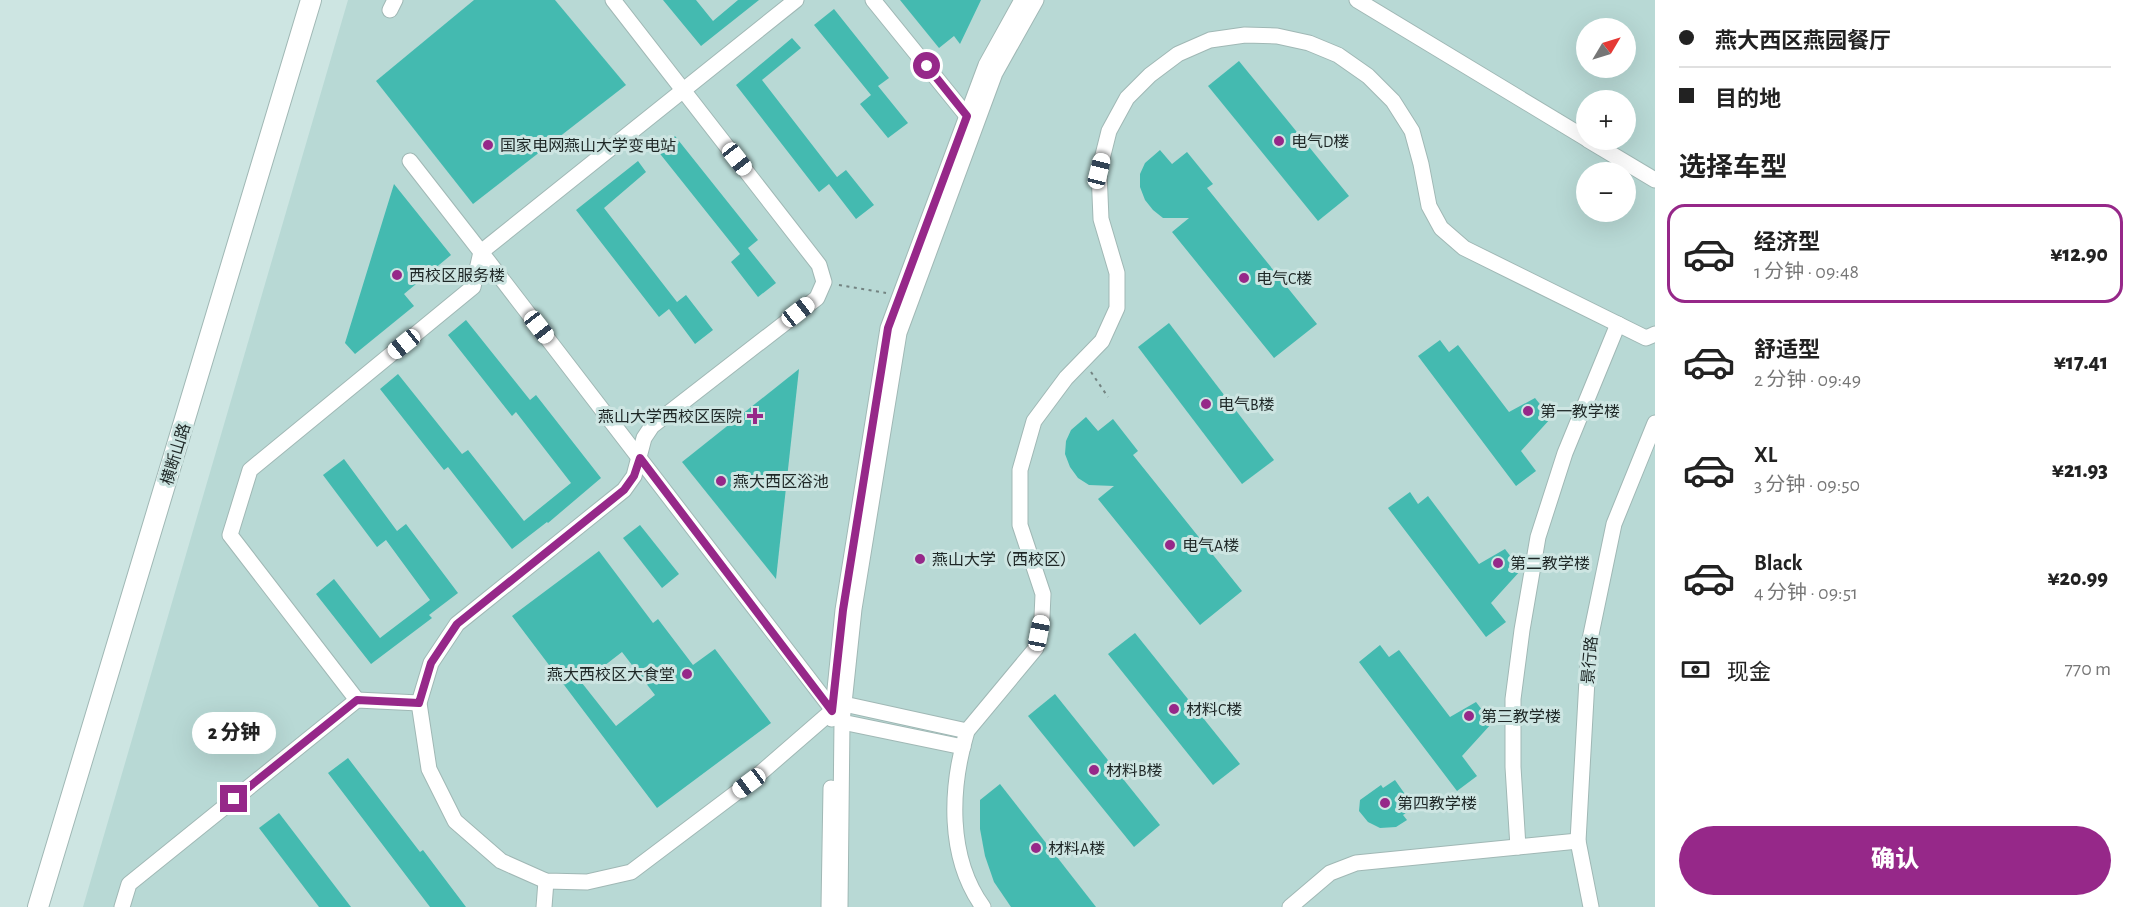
<!DOCTYPE html>
<html lang="zh">
<meta charset="utf-8">
<style>
:root{--surface:#fff;--page:#f6f6f6;--text:#222;--muted:#767676;--line:#e0e0e0;--accent:#962889}
body{margin:0;font-family:"Alegreya Sans","Noto Sans SC",sans-serif;background:var(--page);color:var(--text);height:100vh;display:flex;flex-direction:column;font-size:22px;white-space:nowrap}
*{box-sizing:border-box;margin:0}
p{font-size:20px;color:var(--muted)}
.icon{flex:none;width:33px;height:33px;fill:none;stroke:currentColor;stroke-width:2;stroke-linecap:round;stroke-linejoin:round}
.map{position:relative;flex:1;overflow:hidden}
.details{display:flex;flex-direction:column;background:var(--surface);width:480px}
.details>*{flex:none}
.top-card{display:grid;align-content:center;height:132px;padding:0 24px;background:var(--surface)}
.needle{width:39px;rotate:52deg}
.tools{position:absolute;left:1576px;top:18px;display:grid;gap:12px}
.tools a{display:grid;place-items:center;width:60px;height:60px;border-radius:50%;background:var(--surface);box-shadow:0 6px 24px #0002;font-size:30px}
.end{position:absolute;width:27px;height:27px;margin:-14px;border:8px solid #962889;background:#fff;box-shadow:0 0 0 3px #fff}
.from{border-radius:50%}
.bubble{position:absolute;height:42px;border-radius:21px;background:var(--surface);box-shadow:0 6px 24px #0002;font-size:20px;font-weight:800;line-height:42px;text-align:center}
.car{position:absolute;width:18px;height:36px;margin:-18px -9px;border-radius:8px;box-shadow:0 0 4px 2px #0007;background:linear-gradient(#fff 24%,#345 0 40%,#fff 0 76%,#345 0 86%,#fff 0)}
.top-card b{display:flex;align-items:center;gap:21px;height:57px;font-size:22px}
.top-card b+b{border-top:2px solid var(--line)}
.top-card i{width:15px;height:15px;background:var(--text)}
ul{padding:0;list-style:none}
li{display:flex;align-items:center;gap:18px;height:99px;margin:0 12px 9px;padding:0 12px;border:3px solid transparent;border-radius:18px}
li div{flex:1}
li b{display:block;font-size:22px}
li em{font-style:normal;font-weight:800}
li.current{border-color:var(--accent)}
li>.icon{width:54px;height:54px;stroke-width:1.5}
h2{padding:0 24px;font-size:27px;line-height:72px}
.pay{display:flex;align-items:center;gap:15px;height:66px;padding:0 24px;font-size:22px}
.pay p{margin-inline-start:auto}
.action{display:flex;gap:12px;margin-top:auto;padding:12px 24px}
.action a{flex:1;height:69px;border-radius:36px;background:var(--accent);color:#fff;font-size:24px;font-weight:800;line-height:69px;text-align:center}
main{display:flex;flex:1;min-height:0}
.map>svg:first-child{display:block}
</style>
<main>
<div class="map">
<svg width="1655" height="907" viewBox="0 0 1655 907">
<rect width="100%" height="100%" fill="#cde5e2"/>
<!-- built -->
<path fill="#b8d9d5" fill-rule="evenodd" d="M348,0H1655V907H83ZM1587,28H1626V68H1587ZM1587,100H1626V140H1587ZM1587,172H1626V212H1587Z"/>
<!-- building -->
<g fill="#44bab0" fill-rule="evenodd">
<path d="M474,0H555L626,85L473,204L376,81Z"/>
<path d="M663,0H696L713,21L738,0H759L701,46Z"/>
<path d="M900,0H981L960,44L954,36L939,48Z"/>
<path d="M834,9L889,78L878,86L908,123L888,138L860,104L871,95L814,25Z"/>
<path d="M792,38L801,48L762,80L837,177L846,170L874,205L856,219L829,184L819,192L736,85Z"/>
<path d="M1239,61L1349,196L1318,221L1208,86Z"/>
<path d="M675,136L758,240L748,248L776,283L758,297L731,262L740,254L657,150Z"/>
<path d="M1160,150L1172,164L1187,152L1213,184L1207,188L1317,324L1274,358L1172,232L1189,218H1163L1153,210L1145,200L1140,187V174L1145,163Z"/>
<path d="M638,161L646,172L604,208L677,302L686,295L713,330L695,344L669,309L659,317L576,210Z"/>
<path d="M394,184L451,255L404,294L414,306L355,354L345,343Z"/>
<path d="M466,320L530,400L536,395L601,478L548,523L547,522L512,549L448,467L444,470L380,389L398,374L462,454L468,450L524,521L571,483L516,412L512,416L448,335Z"/>
<path d="M1169,323L1274,460L1242,484L1138,347Z"/>
<path d="M1440,340L1449,352L1458,345L1509,412L1535,398L1551,418L1521,451L1536,471L1516,486L1418,356Z"/>
<path d="M799,369L776,579L682,462Z"/>
<path d="M1086,417L1098,431L1113,419L1138,451L1133,455L1242,591L1200,625L1098,499L1114,486L1089,485L1078,478L1070,467L1065,454L1066,441L1071,430Z"/>
<path d="M344,459L397,531L406,524L458,593L429,615L432,618L371,664L316,594L334,579L380,638L430,600L386,540L377,547L323,475Z"/>
<path d="M1410,492L1418,504L1428,496L1479,564L1505,549L1521,570L1491,603L1506,622L1486,637L1388,508Z"/>
<path d="M640,525L679,574L662,588L623,538Z"/>
<path d="M599,551L653,623L658,619L693,665L715,649L771,723L657,808L512,616ZM622,652L655,695L616,726L582,683Z"/>
<path d="M1135,633L1240,764L1213,785L1108,654Z"/>
<path d="M1380,645L1389,657L1399,650L1450,717L1476,702L1492,723L1462,756L1477,776L1457,791L1359,662Z"/>
<path d="M1055,694L1160,825L1134,847L1028,716Z"/>
<path d="M348,758L420,852L423,850L466,907H430L328,773Z"/>
<path d="M1395,780L1414,807L1403,815L1407,820L1396,827L1380,828L1368,822L1359,811L1360,800L1381,785L1383,788Z"/>
<path d="M1000,784L1096,907H1011L994,882L985,856L980,829V800Z"/>
<path d="M279,813L351,907H319L259,828Z"/>
</g>
<g fill="none" stroke-linecap="round" stroke-linejoin="round">
<!-- minor casing -->
<g stroke="#a0b8b5" stroke-width="17">
<g id="minor">
<path d="M613,0L819,265L824,282L817,298L652,426L644,438L634,476L624,490L457,624L431,663L419,703L429,769L455,821L501,861L546,881L587,882L631,872L749,783L832,711L844,704L967,731"/>
<path d="M873,0L967,116L973,118"/>
<path d="M1357,0L1587,139"/>
<path d="M390,10L395,0"/>
<path d="M1588,140L1655,180"/>
<path d="M410,161L481,252L842,722L963,747"/>
<path d="M357,700L230,535L250,470L473,287L481,252L796,0"/>
<path d="M832,719L843,610L888,328L986,65L1022,0"/>
<path d="M1518,847L1513,767V699L1522,630L1538,537L1565,453L1618,324"/>
<path d="M122,907L129,884L357,700L419,703"/>
<path d="M544,907L546,881"/>
<path d="M829,907L831,788"/>
<path d="M840,907L842,722L854,609L899,333L995,73L1036,0"/>
<path d="M983,907C947,857 950,788 967,731L1036,648L1042,617L1043,594L1020,525V470L1034,421L1066,378L1102,341L1117,308V273L1101,219L1099,171L1109,131L1127,98L1150,75L1178,54L1210,40L1245,35L1277,36L1309,43L1338,55L1368,76L1393,101L1412,131L1421,164L1429,206L1441,228L1464,248L1646,338L1655,334"/>
<path d="M1290,907L1330,873L1356,863L1578,841"/>
<path d="M1591,907L1578,841L1589,644L1614,524L1655,423"/>
</g>
</g>
<!-- major casing -->
<g stroke="#a0b8b5" stroke-width="22">
<path id="major" d="M38,907L311,0"/>
</g>
<!-- path -->
<g stroke="#738381" stroke-width="2" stroke-dasharray="3 4.5" stroke-linecap="butt">
<path d="M839,285L886,293"/>
<path d="M1091,372L1108,397"/>
</g>
<!-- minor -->
<use href="#minor" stroke="#fff" stroke-width="15"/>
<!-- major -->
<use href="#major" stroke="#fff" stroke-width="20"/>
</g>
<g fill="none" stroke-linecap="round" stroke-linejoin="round">
<!-- route -->
<path stroke="#962889" stroke-width="8" d="M234,799L357,700L419,703L431,663L457,624L624,490L634,476L640,458L832,711L843,610L888,328L967,116L927,66"/>
</g>
<!-- markers -->
<g fill="#962889" stroke="#cde5e2" stroke-width="2">
<circle cx="1279" cy="141" r="6"/>
<circle cx="488" cy="145" r="6"/>
<circle cx="397" cy="275" r="6"/>
<circle cx="1244" cy="278" r="6"/>
<circle cx="1206" cy="404" r="6"/>
<circle cx="1528" cy="411" r="6"/>
<path d="M752 407h6v6h6v6h-6v6h-6v-6h-6v-6h6z"/>
<circle cx="721" cy="481" r="6"/>
<circle cx="1170" cy="545" r="6"/>
<circle cx="920" cy="559" r="6"/>
<circle cx="1498" cy="563" r="6"/>
<circle cx="687" cy="674" r="6"/>
<circle cx="1174" cy="709" r="6"/>
<circle cx="1469" cy="716" r="6"/>
<circle cx="1094" cy="770" r="6"/>
<circle cx="1385" cy="803" r="6"/>
<circle cx="1036" cy="848" r="6"/>
</g>
<g text-anchor="middle" stroke-width="6" stroke-linejoin="round" paint-order="stroke">
<!-- poi labels -->
<g font-size="16" fill="#1e2726" stroke="#cde5e2" text-anchor="start">
<text x="1291" y="147">电气D楼</text>
<text x="500" y="151">国家电网燕山大学变电站</text>
<text x="409" y="281">西校区服务楼</text>
<text x="1256" y="284">电气C楼</text>
<text x="1218" y="410">电气B楼</text>
<text x="1540" y="417">第一教学楼</text>
<text x="742" y="422" text-anchor="end">燕山大学西校区医院</text>
<text x="733" y="487">燕大西区浴池</text>
<text x="1182" y="551">电气A楼</text>
<text x="932" y="565">燕山大学（西校区）</text>
<text x="1510" y="569">第二教学楼</text>
<text x="675" y="680" text-anchor="end">燕大西校区大食堂</text>
<text x="1186" y="715">材料C楼</text>
<text x="1481" y="722">第三教学楼</text>
<text x="1106" y="776">材料B楼</text>
<text x="1397" y="809">第四教学楼</text>
<text x="1048" y="854">材料A楼</text>
</g>
<!-- street labels -->
<g font-size="16" fill="#1e2726" stroke="#cde5e2">
<text transform="translate(175 454) rotate(-73)" y="6">横断山路</text>
<text transform="translate(1589 660) rotate(-85)" y="6">景行路</text>
</g>
</g>
</svg>
<div class="tools">
<a><svg class="needle" viewBox="-14 -14 28 28"><path d="M0-13l5 13h-10z" fill="#e53935"/><path d="M0 13l5-13h-10z" fill="#767676"/></svg></a>
<a>+</a>
<a>−</a>
</div>
<i class="end from" style="left:927px;top:66px"></i>
<i class="end" style="left:234px;top:799px"></i>
<div class="bubble" style="left:192px;top:712px;width:84px">2 分钟</div>
<i class="car" style="left:737px;top:159px;rotate:142deg"></i>
<i class="car" style="left:1099px;top:171px;rotate:14deg"></i>
<i class="car" style="left:798px;top:312px;rotate:52deg"></i>
<i class="car" style="left:539px;top:327px;rotate:142deg"></i>
<i class="car" style="left:404px;top:344px;rotate:231deg"></i>
<i class="car" style="left:1039px;top:633px;rotate:11deg"></i>
<i class="car" style="left:749px;top:783px;rotate:233deg"></i>
</div>
<section class="details">
<div class="top-card">
<b><i class="from"></i>燕大西区燕园餐厅</b>
<b><i></i>目的地</b>
</div>
<h2>选择车型</h2>
<ul>
<li class="current"><svg class="icon" aria-label="car" viewBox="0 0 24 24"><path d="M5 17H2v-5l4-1 3-4h7l3 4 3 1v5h-3M9 17h6M6 11h13"/><circle cx="7" cy="17" r="2"/><circle cx="17" cy="17" r="2"/></svg><div><b>经济型</b><p>1 分钟 · 09:48</p></div><em>¥12.90</em></li>
<li><svg class="icon" aria-label="car" viewBox="0 0 24 24"><path d="M5 17H2v-5l4-1 3-4h7l3 4 3 1v5h-3M9 17h6M6 11h13"/><circle cx="7" cy="17" r="2"/><circle cx="17" cy="17" r="2"/></svg><div><b>舒适型</b><p>2 分钟 · 09:49</p></div><em>¥17.41</em></li>
<li><svg class="icon" aria-label="car" viewBox="0 0 24 24"><path d="M5 17H2v-5l4-1 3-4h7l3 4 3 1v5h-3M9 17h6M6 11h13"/><circle cx="7" cy="17" r="2"/><circle cx="17" cy="17" r="2"/></svg><div><b>XL</b><p>3 分钟 · 09:50</p></div><em>¥21.93</em></li>
<li><svg class="icon" aria-label="car" viewBox="0 0 24 24"><path d="M5 17H2v-5l4-1 3-4h7l3 4 3 1v5h-3M9 17h6M6 11h13"/><circle cx="7" cy="17" r="2"/><circle cx="17" cy="17" r="2"/></svg><div><b>Black</b><p>4 分钟 · 09:51</p></div><em>¥20.99</em></li>
</ul>
<div class="pay"><svg class="icon" aria-label="cash" viewBox="0 0 24 24"><path d="M3 7h18v10H3z"/><circle cx="12" cy="12" r="2"/></svg>现金<p>770 m</p></div>
<div class="action"><a>确认</a></div>
</section>
</main>
